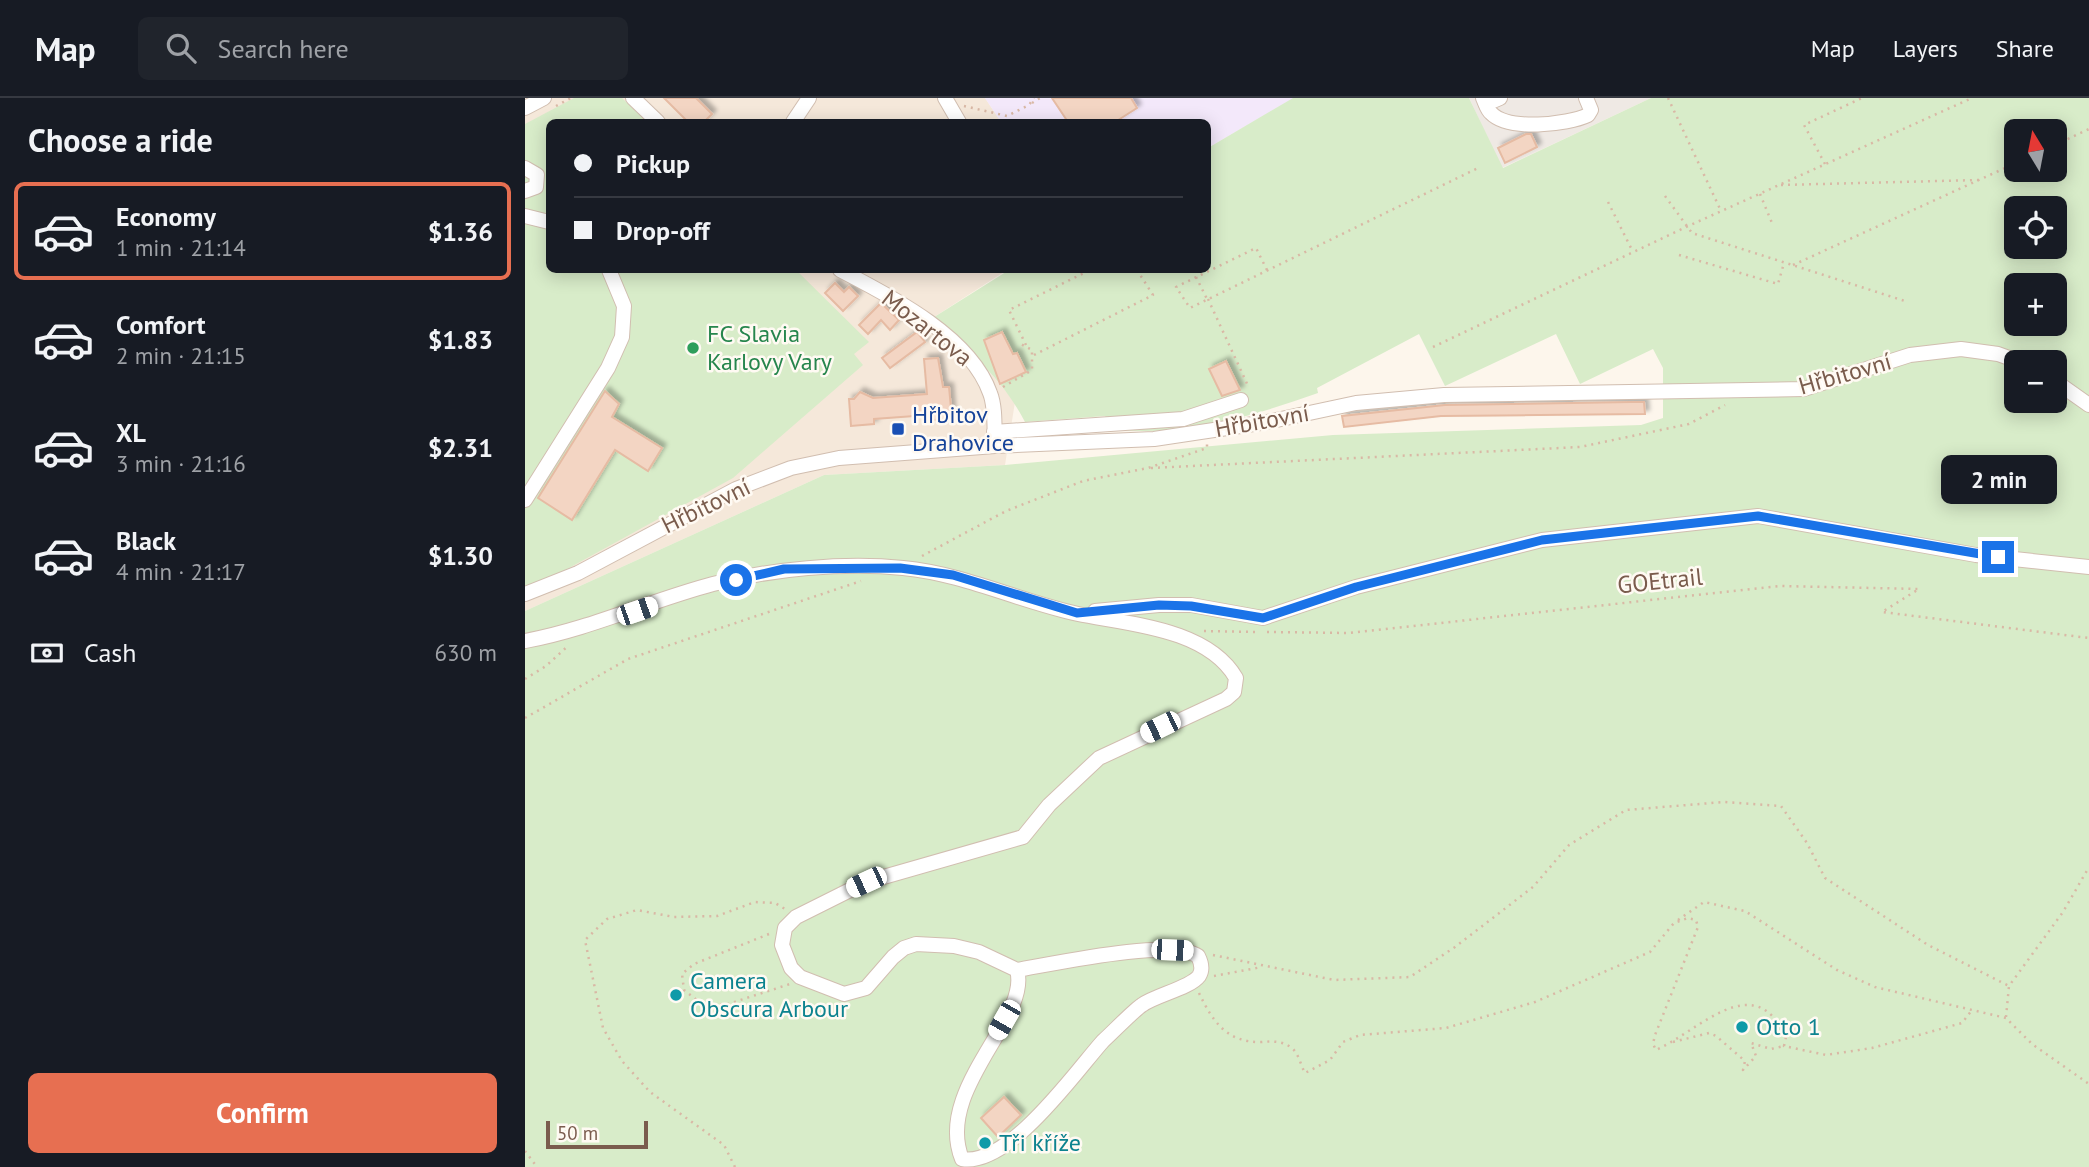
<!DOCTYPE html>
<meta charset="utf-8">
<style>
:root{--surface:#171b24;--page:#20242c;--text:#f1f3f6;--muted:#9ea1a6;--line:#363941;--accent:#e76f51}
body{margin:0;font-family:"PT Sans",sans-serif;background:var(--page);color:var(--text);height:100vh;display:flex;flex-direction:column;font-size:26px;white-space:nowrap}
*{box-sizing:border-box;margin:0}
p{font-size:23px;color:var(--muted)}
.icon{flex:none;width:38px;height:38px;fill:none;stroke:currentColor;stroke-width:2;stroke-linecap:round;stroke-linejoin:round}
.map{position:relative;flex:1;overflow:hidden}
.panel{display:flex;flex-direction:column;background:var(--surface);width:525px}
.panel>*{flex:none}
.hud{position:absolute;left:21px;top:21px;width:665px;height:154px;border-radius:10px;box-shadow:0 4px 18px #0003;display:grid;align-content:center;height:154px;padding:0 28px;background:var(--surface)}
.needle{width:46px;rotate:350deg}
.controls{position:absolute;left:1479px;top:21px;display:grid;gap:14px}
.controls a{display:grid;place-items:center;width:63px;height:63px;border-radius:10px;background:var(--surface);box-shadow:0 4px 18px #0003;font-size:35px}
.scale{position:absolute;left:21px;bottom:18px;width:102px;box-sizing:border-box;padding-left:7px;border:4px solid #7a5c4d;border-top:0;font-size:19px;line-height:24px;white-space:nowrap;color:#7a5c4d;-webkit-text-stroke:5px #fffaf3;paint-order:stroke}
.end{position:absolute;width:32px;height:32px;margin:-16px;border:9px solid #1a73e8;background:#fff;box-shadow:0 0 0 4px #fff}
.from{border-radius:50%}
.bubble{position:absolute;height:49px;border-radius:10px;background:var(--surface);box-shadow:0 4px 18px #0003;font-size:23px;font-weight:600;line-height:49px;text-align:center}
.car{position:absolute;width:21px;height:42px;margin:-21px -10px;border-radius:9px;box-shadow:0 0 5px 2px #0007;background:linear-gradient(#fff 24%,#345 0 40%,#fff 0 76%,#345 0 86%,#fff 0)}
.hud b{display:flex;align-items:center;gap:24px;height:66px;font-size:26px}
.hud b+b{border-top:2px solid var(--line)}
.hud i{width:18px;height:18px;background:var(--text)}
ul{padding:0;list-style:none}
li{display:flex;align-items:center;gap:21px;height:98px;margin:0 14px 10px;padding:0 14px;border:4px solid transparent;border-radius:10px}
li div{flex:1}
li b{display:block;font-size:26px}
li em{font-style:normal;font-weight:600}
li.active{border-color:var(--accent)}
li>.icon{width:63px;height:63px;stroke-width:1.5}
h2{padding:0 28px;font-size:32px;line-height:84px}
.pay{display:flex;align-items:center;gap:18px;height:77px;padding:0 28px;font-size:26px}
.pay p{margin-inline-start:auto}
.primary-button{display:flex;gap:14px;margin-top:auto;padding:14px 28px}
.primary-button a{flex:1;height:80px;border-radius:10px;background:var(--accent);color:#fff;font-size:28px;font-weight:600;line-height:80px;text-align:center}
header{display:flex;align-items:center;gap:42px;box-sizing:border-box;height:98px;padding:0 35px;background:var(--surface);border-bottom:2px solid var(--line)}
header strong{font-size:33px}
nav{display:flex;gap:38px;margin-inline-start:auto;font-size:24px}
.search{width:490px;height:63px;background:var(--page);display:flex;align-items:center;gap:18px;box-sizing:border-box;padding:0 24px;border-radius:10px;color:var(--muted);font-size:26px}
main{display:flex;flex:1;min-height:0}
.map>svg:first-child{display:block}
</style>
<header>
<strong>Map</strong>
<div class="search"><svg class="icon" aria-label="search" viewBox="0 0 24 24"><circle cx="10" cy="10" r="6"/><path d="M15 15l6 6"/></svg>Search here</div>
<nav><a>Map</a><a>Layers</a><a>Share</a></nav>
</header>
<main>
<section class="panel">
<h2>Choose a ride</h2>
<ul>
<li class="active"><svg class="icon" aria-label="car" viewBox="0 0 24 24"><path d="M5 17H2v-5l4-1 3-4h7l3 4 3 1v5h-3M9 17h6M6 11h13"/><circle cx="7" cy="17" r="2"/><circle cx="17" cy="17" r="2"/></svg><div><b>Economy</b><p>1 min · 21:14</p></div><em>$1.36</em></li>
<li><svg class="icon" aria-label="car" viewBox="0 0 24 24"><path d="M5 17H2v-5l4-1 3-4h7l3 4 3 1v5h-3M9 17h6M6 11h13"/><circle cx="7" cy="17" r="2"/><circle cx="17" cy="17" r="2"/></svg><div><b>Comfort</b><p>2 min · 21:15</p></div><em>$1.83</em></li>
<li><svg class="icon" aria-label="car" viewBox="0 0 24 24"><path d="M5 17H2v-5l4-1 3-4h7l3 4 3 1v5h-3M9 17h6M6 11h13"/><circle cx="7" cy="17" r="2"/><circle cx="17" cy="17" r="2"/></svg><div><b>XL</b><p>3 min · 21:16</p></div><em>$2.31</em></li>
<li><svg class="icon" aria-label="car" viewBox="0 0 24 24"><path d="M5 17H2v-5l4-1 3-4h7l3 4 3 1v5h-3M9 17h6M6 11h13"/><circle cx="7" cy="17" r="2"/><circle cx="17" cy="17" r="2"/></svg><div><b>Black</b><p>4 min · 21:17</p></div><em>$1.30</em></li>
</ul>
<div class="pay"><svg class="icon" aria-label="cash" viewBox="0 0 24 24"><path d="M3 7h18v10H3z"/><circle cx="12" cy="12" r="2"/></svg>Cash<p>630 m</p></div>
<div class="primary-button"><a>Confirm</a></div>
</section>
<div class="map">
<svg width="1564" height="1069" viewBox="0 0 1564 1069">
<defs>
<filter id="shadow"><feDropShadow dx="4" dy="-4" stdDeviation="2" flood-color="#0004"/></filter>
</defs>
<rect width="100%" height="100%" fill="#fdf6ec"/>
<!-- residential -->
<path fill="#f5e8da" d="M0,0H460L476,24H24V172H482L406,221L452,259L490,304L480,367L299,377L0,513Z"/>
<!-- industrial -->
<path fill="#efe9e4" d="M944,0H1126L977,70Z"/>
<!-- education -->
<path fill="#f3e8fa" d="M460,0H769L683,50L682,24H476Z"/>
<!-- green -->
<g fill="#d8ecc9" fill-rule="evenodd">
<path d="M49,0H97L122,24H24V172H271L344,244L329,256L338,267L208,380L33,476L0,489V26Z"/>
<path d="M768,0H944L978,70L1126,0H1564V1069H0V513L299,377L480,367L808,337L1116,327L1138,320V270L1128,251L1055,286L1031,236L920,288L894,236L792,290L793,295C728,318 663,338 593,332L580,318L500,324C478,281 443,251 406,221L484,172H682L683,50ZM1491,33H1530V72H1491ZM1491,110H1530V149H1491ZM1491,187H1530V226H1491ZM1491,264H1530V303H1491Z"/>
</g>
<!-- building -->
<g fill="#f3d5c3" stroke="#e6bba3" stroke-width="2" filter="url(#shadow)">
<path d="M139,0H171L187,16L179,24H163Z"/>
<path d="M527,0H606L612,10L590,24H543Z"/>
<path d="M1001,36H1006L1012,49L980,65L973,50Z"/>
<path d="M310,185L319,194L324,189L333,198L318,213L300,195Z"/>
<path d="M356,205L374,222L365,232L356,222L343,236L334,227Z"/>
<path d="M392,234L400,244L365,270L357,260Z"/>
<path d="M477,234L488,256L492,255L501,274L475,286L459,242Z"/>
<path d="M413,260L418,289H424L427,321L404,322L403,317L349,321V326L326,328L324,301H329L335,294L348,300L402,296L399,261Z"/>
<path d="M701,263L715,292L697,298L684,271Z"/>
<path d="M80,293L94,306L87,319L137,350L123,373L90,352L47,422L13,400Z"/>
<path d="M1107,304H1119L1120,316L916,318L819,329L817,318L920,307Z"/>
<path d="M479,999L496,1017L473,1039L456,1020Z"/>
</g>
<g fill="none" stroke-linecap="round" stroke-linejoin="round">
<!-- minor casing -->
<g stroke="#d1beb0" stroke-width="16">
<g id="minor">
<path d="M108,0L133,24"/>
<path d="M420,0L434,24"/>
<path d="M958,0C960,4 962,12 966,15C983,33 1042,27 1063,17L1066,12L1061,0"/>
<path d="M961,6L975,0"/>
<path d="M0,10L19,0"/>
<path d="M268,24L284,0"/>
<path d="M0,70L12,77L11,89L0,93"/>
<path d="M0,118L24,124"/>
<path d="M315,172C365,198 445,238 465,295C471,310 469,332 470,348"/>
<path d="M1530,283L1564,307"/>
<path d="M469,334L658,321L716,302"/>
<path d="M0,402L83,270L97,239L99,208L84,172"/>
<path d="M0,496L53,475L211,391L266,370L314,360L470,348L629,341L742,324L831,305L919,297L1279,291L1385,257L1436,251L1473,256L1495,264"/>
<path d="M570,513L634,507H666L738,520L831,489L1017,442L1233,418L1451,457L1564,469"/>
<path d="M0,543C65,531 124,503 188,486C246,471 319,464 378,470C440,476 493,503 553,516C602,526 682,530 711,580L709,594L701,601L574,660L524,707L498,739L341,784L271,819L260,830L257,847L266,870L275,879L319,896L341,890L368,859L379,850L391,846L429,848L454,854L492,872C506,920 409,991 437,1061C484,1069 551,973 578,943C587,935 608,913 617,907C631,897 665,890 674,878C678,872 676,864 673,858C646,840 528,866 492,872"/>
</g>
</g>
<!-- path -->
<g stroke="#d9b8a5" stroke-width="2.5" stroke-dasharray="2 5" stroke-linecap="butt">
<path d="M1143,0L1196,113"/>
<path d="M507,5L515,0"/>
<path d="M31,8L46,0"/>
<path d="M439,8L482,18L504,7L509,0"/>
<path d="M1530,47L1564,31"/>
<path d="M1300,66L1279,27L1337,0"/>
<path d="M1256,87L1453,82"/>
<path d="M1235,96L1247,125"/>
<path d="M1140,98L1167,135L1380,203"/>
<path d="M1083,104L1108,154"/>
<path d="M1154,157L1253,186L1259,165"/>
<path d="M1268,167L1491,65"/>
<path d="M742,172L731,150L651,189L665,210L953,70"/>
<path d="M671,179L682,201"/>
<path d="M683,201L724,290"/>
<path d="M501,247L484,212L565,172"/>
<path d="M908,249L1161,129L1447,0"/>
<path d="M509,257L628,197L612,172"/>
<path d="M478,289L507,272V252L494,245"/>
<path d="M626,370L1055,349L1164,326L1200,307"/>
<path d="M397,458L481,413L558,383L623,370L682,350V346"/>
<path d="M679,533L732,534"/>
<path d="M742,534L824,535L1254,488L1394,491L1357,514L1564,540"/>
<path d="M0,581L21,568L44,547"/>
<path d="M0,620L103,561L336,483"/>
<path d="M1153,822L1179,804L1220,813L1312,872L1350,889L1481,920L1507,946L1564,986"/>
<path d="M244,836L169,866L157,876L159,892L178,907L203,906L265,886"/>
<path d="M688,857L809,882L885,879L930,849L1008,789L1044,747L1101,712L1199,704L1256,708L1282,745L1300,780L1403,847L1484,888"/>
<path d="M689,878L737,869"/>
<path d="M674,895C688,924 702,945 737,944C748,943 759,943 768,951C774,957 776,968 780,975L805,962L818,944L835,937L921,930L1010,904L1125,854L1149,825L1163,820L1171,822L1173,829L1130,937L1128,946L1131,952C1174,933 1229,869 1261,939L1259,948L1301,957L1347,950L1437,925L1447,912"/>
<path d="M1481,919L1484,888L1538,814L1564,769"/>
<path d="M1148,944L1184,935L1191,938L1220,963L1218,972L1231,958L1226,945L1246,951L1259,948"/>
<path d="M0,1053L12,1069"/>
<path d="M210,1069L199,1047L125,994L97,963L78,930L60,842L82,821L112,812L149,819L192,818L230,804L250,805L260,811"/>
</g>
<!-- minor -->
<use href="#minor" stroke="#fff" stroke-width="14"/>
</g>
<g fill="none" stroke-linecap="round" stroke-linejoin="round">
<!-- route -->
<path stroke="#1a73e8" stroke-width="9" d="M211,482L259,471L375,470L428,477L552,515L634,507L666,508L738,520L831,489L1017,442L1233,418L1473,459"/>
</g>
<!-- markers -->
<circle fill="#2e9e5b" stroke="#fffaf3" stroke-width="2.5" cx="168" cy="250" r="7"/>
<rect fill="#1a4fb4" stroke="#fffaf3" stroke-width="2.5" x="366" y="324" width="14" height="14" rx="3.5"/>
<g fill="#0f9aa8" stroke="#fffaf3" stroke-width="2.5">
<circle cx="151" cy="897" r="7"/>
<circle cx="1217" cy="929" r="7"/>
<circle cx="460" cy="1045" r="7"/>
</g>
<g text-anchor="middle" stroke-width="5" stroke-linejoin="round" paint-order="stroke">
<!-- street labels -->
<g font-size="24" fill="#7a5c4d" stroke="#fffaf3">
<text transform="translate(402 230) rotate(38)" y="8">Mozartova</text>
<text transform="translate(1320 276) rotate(-16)" y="8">Hřbitovní</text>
<text transform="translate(737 323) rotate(-10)" y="8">Hřbitovní</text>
<text transform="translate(181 408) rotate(-26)" y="8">Hřbitovní</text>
<text transform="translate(1135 483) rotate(-6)" y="8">GOEtrail</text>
</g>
<!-- leisure labels -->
<g font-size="24" fill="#27864d" stroke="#fffaf3" text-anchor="start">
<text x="182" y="244">FC Slavia<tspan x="182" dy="28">Karlovy Vary</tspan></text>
</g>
<!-- transit labels -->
<g font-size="24" fill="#164399" stroke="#fffaf3" text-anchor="start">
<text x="387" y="325">Hřbitov<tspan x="387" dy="28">Drahovice</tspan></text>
</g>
<!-- culture labels -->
<g font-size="24" fill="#0d838f" stroke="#fffaf3" text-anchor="start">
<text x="165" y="891">Camera<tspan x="165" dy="28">Obscura Arbour</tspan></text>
<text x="1231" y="937">Otto 1</text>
<text x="474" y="1053">Tři kříže</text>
</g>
</g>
</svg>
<div class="controls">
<a><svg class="needle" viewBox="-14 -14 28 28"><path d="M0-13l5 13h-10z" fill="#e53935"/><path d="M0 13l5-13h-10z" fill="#9ea1a6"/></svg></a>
<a><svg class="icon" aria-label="locate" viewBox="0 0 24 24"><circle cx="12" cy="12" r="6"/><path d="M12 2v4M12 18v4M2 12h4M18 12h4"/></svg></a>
<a>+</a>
<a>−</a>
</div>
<div class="scale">50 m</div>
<i class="end from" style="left:211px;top:482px"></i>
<i class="end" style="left:1473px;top:459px"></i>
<div class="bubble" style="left:1416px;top:357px;width:116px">2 min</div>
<i class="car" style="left:112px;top:513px;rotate:71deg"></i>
<i class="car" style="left:635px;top:629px;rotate:244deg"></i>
<i class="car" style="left:341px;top:784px;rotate:245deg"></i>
<i class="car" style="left:647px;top:852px;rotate:92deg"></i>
<i class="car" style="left:479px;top:922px;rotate:210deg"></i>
<div class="hud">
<b><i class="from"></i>Pickup</b>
<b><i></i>Drop-off</b>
</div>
</div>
</main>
